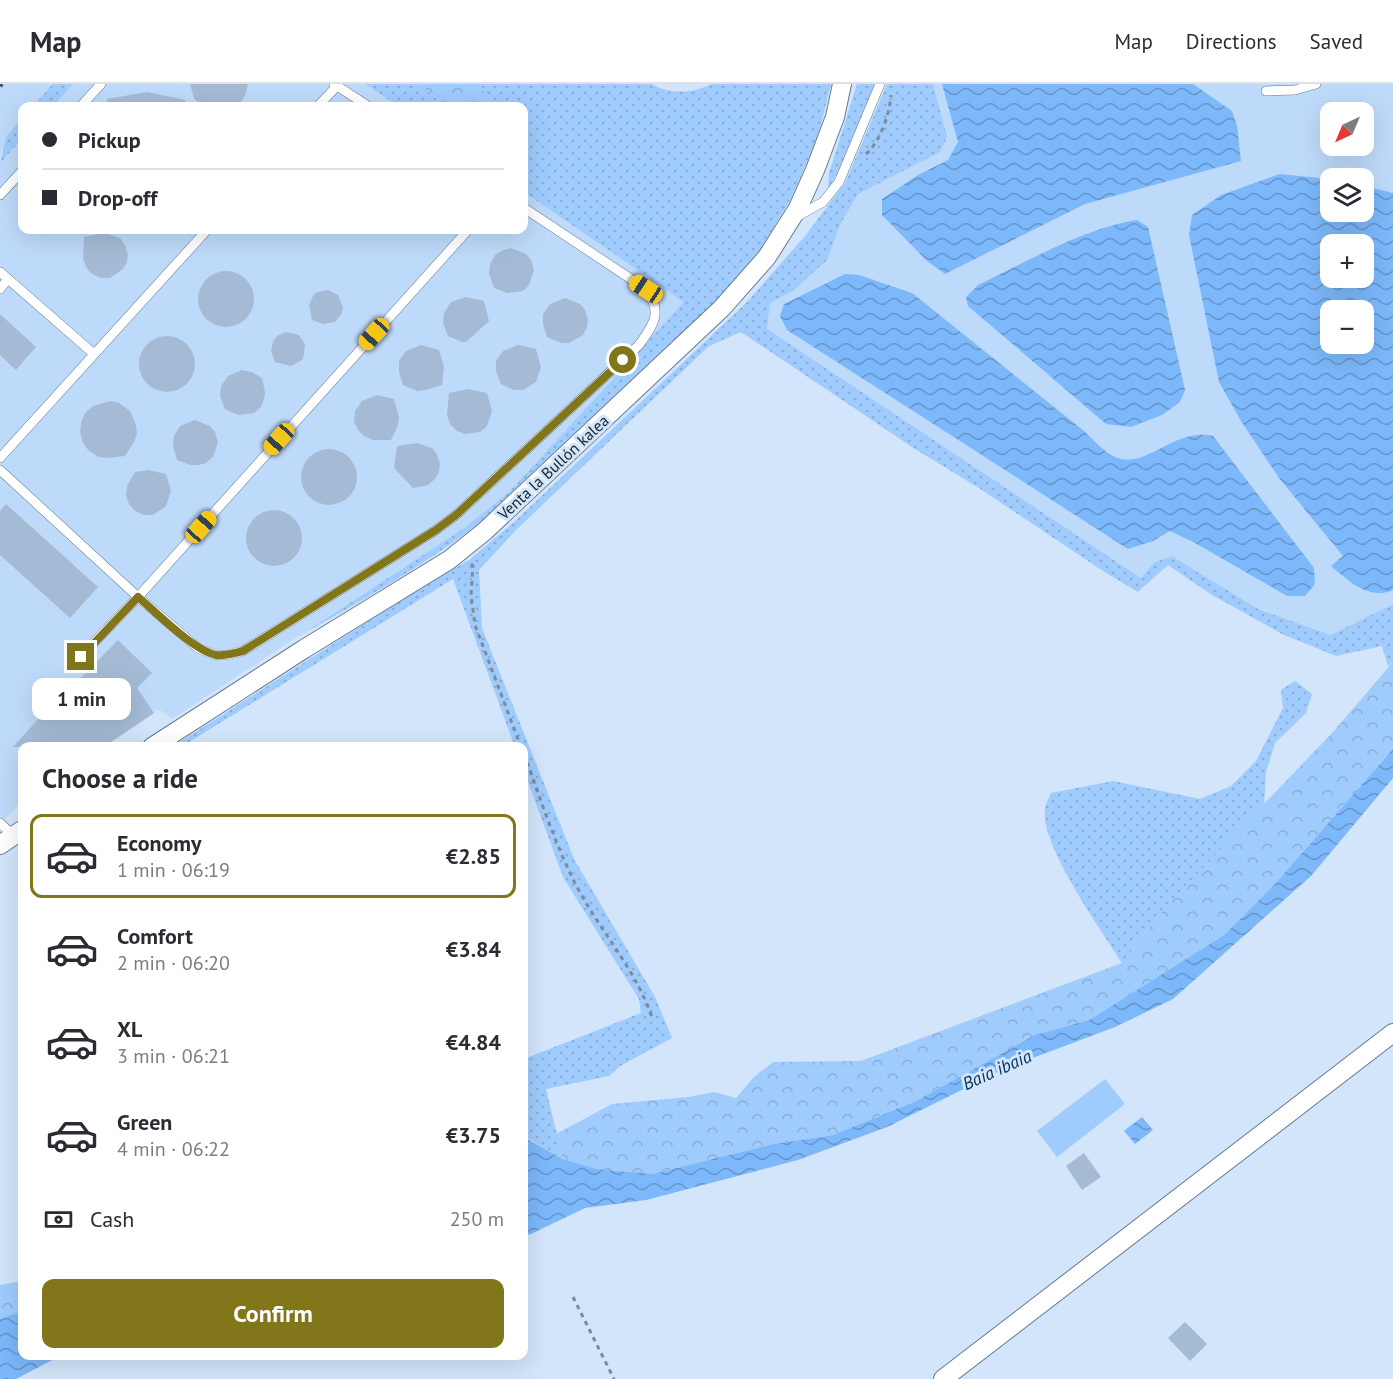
<!DOCTYPE html>
<meta charset="utf-8">
<style>
:root{--surface:#fff;--page:#f2f2f3;--text:#2b2b33;--muted:#7c7c81;--line:#e1e1e2;--accent:#82761a}
body{margin:0;font-family:"PT Sans",sans-serif;background:var(--page);color:var(--text);height:100vh;display:flex;flex-direction:column;font-size:22px;white-space:nowrap}
*{box-sizing:border-box;margin:0}
p{font-size:20px;color:var(--muted)}
.icon{flex:none;width:33px;height:33px;fill:none;stroke:currentColor;stroke-width:2;stroke-linecap:round;stroke-linejoin:round}
.map{position:relative;flex:1;overflow:hidden}
.panel{position:absolute;left:18px;top:658px;width:510px;height:618px;display:flex;flex-direction:column;background:var(--surface);border-radius:12px;box-shadow:0 6px 24px #0002}
.panel>*{flex:none}
.guide{position:absolute;left:18px;top:18px;width:510px;height:132px;border-radius:12px;box-shadow:0 6px 24px #0002;display:grid;align-content:center;height:132px;padding:0 24px;background:var(--surface)}
.needle{width:39px;rotate:224deg}
.fabs{position:absolute;left:1320px;top:18px;display:grid;gap:12px}
.fabs a{display:grid;place-items:center;width:54px;height:54px;border-radius:12px;background:var(--surface);box-shadow:0 6px 24px #0002;font-size:30px}
.end{position:absolute;width:27px;height:27px;margin:-14px;border:8px solid #82761a;background:#fff;box-shadow:0 0 0 3px #fff}
.from{border-radius:50%}
.bubble{position:absolute;height:42px;border-radius:12px;background:var(--surface);box-shadow:0 6px 24px #0002;font-size:20px;font-weight:800;line-height:42px;text-align:center}
.car{position:absolute;width:18px;height:36px;margin:-18px -9px;border-radius:8px;box-shadow:0 0 4px 2px #0007;background:linear-gradient(#f5c518 24%,#345 0 40%,#f5c518 0 76%,#345 0 86%,#f5c518 0)}
.guide b{display:flex;align-items:center;gap:21px;height:57px;font-size:22px}
.guide b+b{border-top:2px solid var(--line)}
.guide i{width:15px;height:15px;background:var(--text)}
ul{padding:0;list-style:none}
li{display:flex;align-items:center;gap:18px;height:84px;margin:0 12px 9px;padding:0 12px;border:3px solid transparent;border-radius:12px}
li div{flex:1}
li b{display:block;font-size:22px}
li em{font-style:normal;font-weight:800}
li.active{border-color:var(--accent)}
li>.icon{width:54px;height:54px;stroke-width:1.5}
h2{padding:0 24px;font-size:27px;line-height:72px}
.pay{display:flex;align-items:center;gap:15px;height:66px;padding:0 24px;font-size:22px}
.pay p{margin-inline-start:auto}
.cta{display:flex;gap:12px;margin-top:auto;padding:12px 24px}
.cta a{flex:1;height:69px;border-radius:12px;background:var(--accent);color:#fff;font-size:24px;font-weight:800;line-height:69px;text-align:center}
header{display:flex;align-items:center;gap:36px;box-sizing:border-box;height:84px;padding:0 30px;background:var(--surface);border-bottom:2px solid var(--line)}
header strong{font-size:28px}
nav{display:flex;gap:33px;margin-inline-start:auto;font-size:21px}
.map>svg:first-child{display:block}
</style>
<header>
<strong>Map</strong>
<nav><a>Map</a><a>Directions</a><a>Saved</a></nav>
</header>
<div class="map">
<svg width="1393" height="1295" viewBox="0 0 1393 1295">
<defs>
<pattern id="grass-dots" width="8" height="8" patternUnits="userSpaceOnUse" patternTransform="scale(1.5)"><rect width="8" height="8" fill="#9fcbfd"/><path d="M2 2h.1M6 6h.1" fill="none" stroke="#88aed9" stroke-width="1.8" stroke-linecap="round"/></pattern>
<pattern id="forest-crowns" width="20" height="18" patternUnits="userSpaceOnUse" patternTransform="scale(1.5)"><rect width="20" height="18" fill="#9fcbfd"/><path d="M2 6a3 3 0 1 1 6 0M12 15a3 3 0 1 1 6 0" fill="none" stroke="#88aed9"/></pattern>
<pattern id="water-waves" width="16" height="10" patternUnits="userSpaceOnUse" patternTransform="scale(1.5)"><rect width="16" height="10" fill="#7cb8fa"/><path d="M0 5q4-4 8 0t8 0" fill="none" stroke="#6595cb"/></pattern>
</defs>
<rect width="100%" height="100%" fill="#d2e5fa"/>
<!-- built -->
<g fill="#bedafa" fill-rule="evenodd">
<path d="M0,0H53L33,22H22V34L6,53L0,72Z"/>
<path d="M73,0H365L398,22H53Z"/>
<path d="M933,0H1393V520L1332,551L1258,525L1172,472L1155,478L1141,494L767,245L770,219L793,207L827,176L841,139L858,110L940,68L947,53ZM1330,28H1364V62H1330ZM1330,94H1364V128H1330ZM1330,160H1364V194H1330ZM1330,226H1364V260H1330Z"/>
<path d="M22,55V146H524V108L685,218L508,409L464,444L172,635L160,626L22,663V717L0,740V79Z"/>
</g>
<!-- grass -->
<g fill="url(#grass-dots)">
<path d="M53,0H73L53,22H33Z"/>
<path d="M365,0H419L447,22H398Z"/>
<path d="M480,0H652C670,11 694,9 711,0H831L818,52L793,111L759,168L720,215L689,242L480,438C423,483 360,517 298,553L464,444L508,409L684,218L524,108V22H491Z"/>
<path d="M857,0H875L848,71L828,105L829,89Z"/>
<path d="M887,0H933L947,53L940,68L858,110L841,139L827,176L793,207L770,219L767,245L1141,494L1155,478L1172,472L1258,525L1331,551L1393,520V578L1388,582L1382,562L1336,572L1284,551L1212,511L1168,481L1138,508L1103,487L979,404L915,365L741,248L709,262L516,446L479,486L482,544L574,775L655,913L672,954L620,982L609,992L546,1005L563,1075L526,1053L524,1049V975L641,929L639,915L563,793L524,687V663H515L453,495L181,663H172L422,503L469,476L514,438L746,219L805,152L845,99Z"/>
<path d="M22,34V55L0,79L6,53Z"/>
<path d="M1295,597L1312,610L1306,629L1275,659L1266,688L1264,722L1167,821L1122,879C1102,847 1041,762 1045,727C1045,721 1049,714 1051,709L1113,697L1200,715L1231,702L1256,677L1283,624L1281,606Z"/>
</g>
<!-- forest -->
<g fill="url(#forest-crowns)">
<path d="M419,0H480L491,22H447Z"/>
<path d="M1393,578V665L1275,800L1224,851L1089,936L1035,951L914,1018L833,1051L773,1060L652,1090L597,1085L563,1075L556,1050L612,1020L689,1013L714,1008L736,1014L754,993L773,978L861,977L1122,879L1167,821L1333,648Z"/>
<path d="M22,1197V1227L0,1235V1201Z"/>
</g>
<!-- garden -->
<path fill="#9fcbfd" d="M1105,995L1125,1020L1057,1073L1037,1047Z"/>
<!-- water -->
<g fill="url(#water-waves)" fill-rule="evenodd">
<path d="M942,0H1193L1232,27L1237,42L1241,77L1085,120L945,190L927,177L882,131V115L918,91L948,76L958,58Z"/>
<path d="M1280,90L1330,95V128H1364V102L1393,109V506C1369,517 1348,496 1331,482L1343,472L1279,394L1241,337L1219,298L1189,151L1192,131L1221,111ZM1364,160V194H1330V160ZM1364,226V260H1330V226Z"/>
<path d="M1137,136L1148,143L1185,306L1180,318L1162,331L1131,343L1106,340L968,222L966,213L978,201C1024,179 1087,143 1137,136Z"/>
<path d="M845,190L859,191L912,209L1084,347C1094,356 1107,372 1121,375C1151,381 1175,344 1213,352L1314,484L1315,500L1305,512H1287L1195,459L1170,447L1153,457L1128,465L787,246L780,232L784,220Z"/>
<path d="M1393,665V694L1311,792L1173,915L1115,943L1006,984L887,1043L798,1076L646,1116L585,1124L531,1150L524,1152V1053L563,1075L597,1085L652,1090L773,1060L833,1051L914,1018L1035,951L1089,936L1224,851L1275,800Z"/>
<path d="M1142,1033L1153,1046L1135,1060L1124,1047Z"/>
<path d="M22,1227V1272H60L16,1295H0V1235Z"/>
</g>
<!-- building -->
<g fill="#a5bbd5">
<path d="M190,0H248L245,12L237,22H201L194,14Z"/>
<path d="M147,8L185,16V22H108L107,15Z"/>
<path d="M105,149L120,154L125,161L128,171L127,178L123,185L110,194H101L92,190L86,183L83,175L84,153Z"/>
<path d="M511,164L526,170L531,176L534,186L529,201L523,207L507,209L494,204L489,190L490,180L496,170L503,166Z"/>
<circle cx="226" cy="215" r="28"/>
<path d="M328,206L338,211L343,224L342,229L335,238L323,240L312,236L309,221L314,210L318,208Z"/>
<path d="M466,213L484,217L489,237L466,258H462L448,252L443,239L444,229L451,218Z"/>
<path d="M565,214L580,220L585,226L588,236L587,243L583,251L569,259H561L547,253L543,240V230L550,220Z"/>
<path d="M0,230L36,263L16,286L0,271Z"/>
<path d="M286,248L299,251L305,260L304,271L302,276L291,282L275,278L271,267L273,257L277,252Z"/>
<circle cx="167" cy="280" r="28"/>
<path d="M421,261L439,266L444,283L442,301L426,306L417,307L403,301L399,288V277L406,267Z"/>
<path d="M518,261L536,265L541,283L536,298L523,306H514L501,300L496,287V277L503,267Z"/>
<path d="M242,286L252,288L262,294L265,308L264,315L261,323L254,329L238,331L225,325L220,312L221,302L228,292Z"/>
<path d="M469,305L487,309L492,327L487,342L480,348L465,350L457,347L450,340L447,331L449,309Z"/>
<path d="M377,311L394,315L399,333L398,341L391,356H373L364,352L358,346L354,337L355,327L362,317Z"/>
<path d="M110,317L119,319L130,327L136,341L137,350L134,358L125,372L108,374L99,373L89,367L83,359L80,348L81,339L85,329L93,322Z"/>
<path d="M195,336L210,342L215,348L218,358L213,373L206,379L199,381H191L177,376L173,362L174,352L180,342Z"/>
<path d="M417,359L432,364L437,370L440,380L439,388L435,395L428,401L413,404L394,384L397,362Z"/>
<circle cx="329" cy="393" r="28"/>
<path d="M148,386L166,390L171,407L166,422L153,431H144L135,427L129,420L126,412L127,402L135,388Z"/>
<path d="M6,420L98,503L70,534L0,471V427Z"/>
<circle cx="274" cy="454" r="28"/>
<path d="M118,556L152,589L137,604L154,629L104,663H13L68,602L70,605Z"/>
<path d="M1084,1069L1101,1093L1082,1106L1066,1082Z"/>
<path d="M1185,1238L1207,1260L1190,1277L1168,1254Z"/>
</g>
<g fill="none" stroke-linecap="round" stroke-linejoin="round">
<!-- service casing -->
<g stroke="#667a92" stroke-width="10">
<g id="service">
<path d="M334,0L368,22"/>
<path d="M1266,7L1295,6L1316,0"/>
<path d="M81,22L101,0"/>
<path d="M318,22L337,2"/>
<path d="M0,111L22,87"/>
<path d="M796,133L823,118L839,98L880,0"/>
<path d="M0,188L94,270"/>
<path d="M0,205L8,195"/>
<path d="M0,374L207,146"/>
<path d="M0,386L138,513L198,564L215,571H226L243,567L436,446L456,431L639,261C654,240 663,228 646,205L524,124"/>
<path d="M81,572L138,513L468,146"/>
<path d="M0,739L14,752"/>
</g>
</g>
<!-- minor casing -->
<g stroke="#667a92" stroke-width="20">
<g id="minor">
<path d="M152,663L304,565L449,476L485,447L722,224L767,173L798,124L815,86L835,33L842,0"/>
<path d="M0,761L22,746"/>
<path d="M943,1295L1393,949"/>
</g>
</g>
<!-- path -->
<g stroke="#7c8b9a" stroke-width="3" stroke-dasharray="4.5 4.5" stroke-linecap="butt">
<path d="M866,70C880,58 890,29 891,11"/>
<path d="M471,480L473,482L471,511L475,541L521,663"/>
<path d="M524,670C539,711 553,754 572,793C596,843 636,884 653,936"/>
<path d="M573,1213L614,1295"/>
</g>
<!-- service -->
<use href="#service" stroke="#fff" stroke-width="9"/>
<!-- minor -->
<use href="#minor" stroke="#fff" stroke-width="18"/>
<!-- rail -->
<path stroke="#414d58" stroke-width="4.5" stroke-dasharray="8 8" stroke-linecap="butt" d="M0,2L2,0"/>
</g>
<g fill="none" stroke-linecap="round" stroke-linejoin="round">
<!-- route -->
<path stroke="#82761a" stroke-width="8" d="M81,573L138,513C156,528 194,567 216,571C225,572 234,569 243,567L436,446L456,431L623,276"/>
</g>
<g text-anchor="middle" stroke-width="6" stroke-linejoin="round" paint-order="stroke">
<!-- street labels -->
<g font-size="16" fill="#1c252e" stroke="#d2e5fa">
<text transform="translate(553 383) rotate(-43)" y="6">Venta la Bullón kalea</text>
</g>
<!-- water labels -->
<g font-size="18" font-style="italic" fill="#05315a" stroke="#d2e5fa">
<text transform="translate(997 986) rotate(-24)" y="6">Baia ibaia</text>
</g>
</g>
</svg>
<div class="fabs">
<a><svg class="needle" viewBox="-14 -14 28 28"><path d="M0-13l5 13h-10z" fill="#e53935"/><path d="M0 13l5-13h-10z" fill="#7c7c81"/></svg></a>
<a><svg class="icon" aria-label="layers" viewBox="0 0 24 24"><path d="M12 4l9 5-9 5-9-5zM3 14l9 5 9-5"/></svg></a>
<a>+</a>
<a>−</a>
</div>
<i class="end from" style="left:623px;top:276px"></i>
<i class="end" style="left:81px;top:573px"></i>
<div class="bubble" style="left:32px;top:594px;width:99px">1 min</div>
<i class="car" style="left:646px;top:205px;rotate:303deg"></i>
<i class="car" style="left:374px;top:250px;rotate:222deg"></i>
<i class="car" style="left:279px;top:355px;rotate:222deg"></i>
<i class="car" style="left:201px;top:443px;rotate:42deg"></i>
<div class="guide">
<b><i class="from"></i>Pickup</b>
<b><i></i>Drop-off</b>
</div>
<section class="panel">
<h2>Choose a ride</h2>
<ul>
<li class="active"><svg class="icon" aria-label="car" viewBox="0 0 24 24"><path d="M5 17H2v-5l4-1 3-4h7l3 4 3 1v5h-3M9 17h6M6 11h13"/><circle cx="7" cy="17" r="2"/><circle cx="17" cy="17" r="2"/></svg><div><b>Economy</b><p>1 min · 06:19</p></div><em>€2.85</em></li>
<li><svg class="icon" aria-label="car" viewBox="0 0 24 24"><path d="M5 17H2v-5l4-1 3-4h7l3 4 3 1v5h-3M9 17h6M6 11h13"/><circle cx="7" cy="17" r="2"/><circle cx="17" cy="17" r="2"/></svg><div><b>Comfort</b><p>2 min · 06:20</p></div><em>€3.84</em></li>
<li><svg class="icon" aria-label="car" viewBox="0 0 24 24"><path d="M5 17H2v-5l4-1 3-4h7l3 4 3 1v5h-3M9 17h6M6 11h13"/><circle cx="7" cy="17" r="2"/><circle cx="17" cy="17" r="2"/></svg><div><b>XL</b><p>3 min · 06:21</p></div><em>€4.84</em></li>
<li><svg class="icon" aria-label="car" viewBox="0 0 24 24"><path d="M5 17H2v-5l4-1 3-4h7l3 4 3 1v5h-3M9 17h6M6 11h13"/><circle cx="7" cy="17" r="2"/><circle cx="17" cy="17" r="2"/></svg><div><b>Green</b><p>4 min · 06:22</p></div><em>€3.75</em></li>
</ul>
<div class="pay"><svg class="icon" aria-label="cash" viewBox="0 0 24 24"><path d="M3 7h18v10H3z"/><circle cx="12" cy="12" r="2"/></svg>Cash<p>250 m</p></div>
<div class="cta"><a>Confirm</a></div>
</section>
</div>
